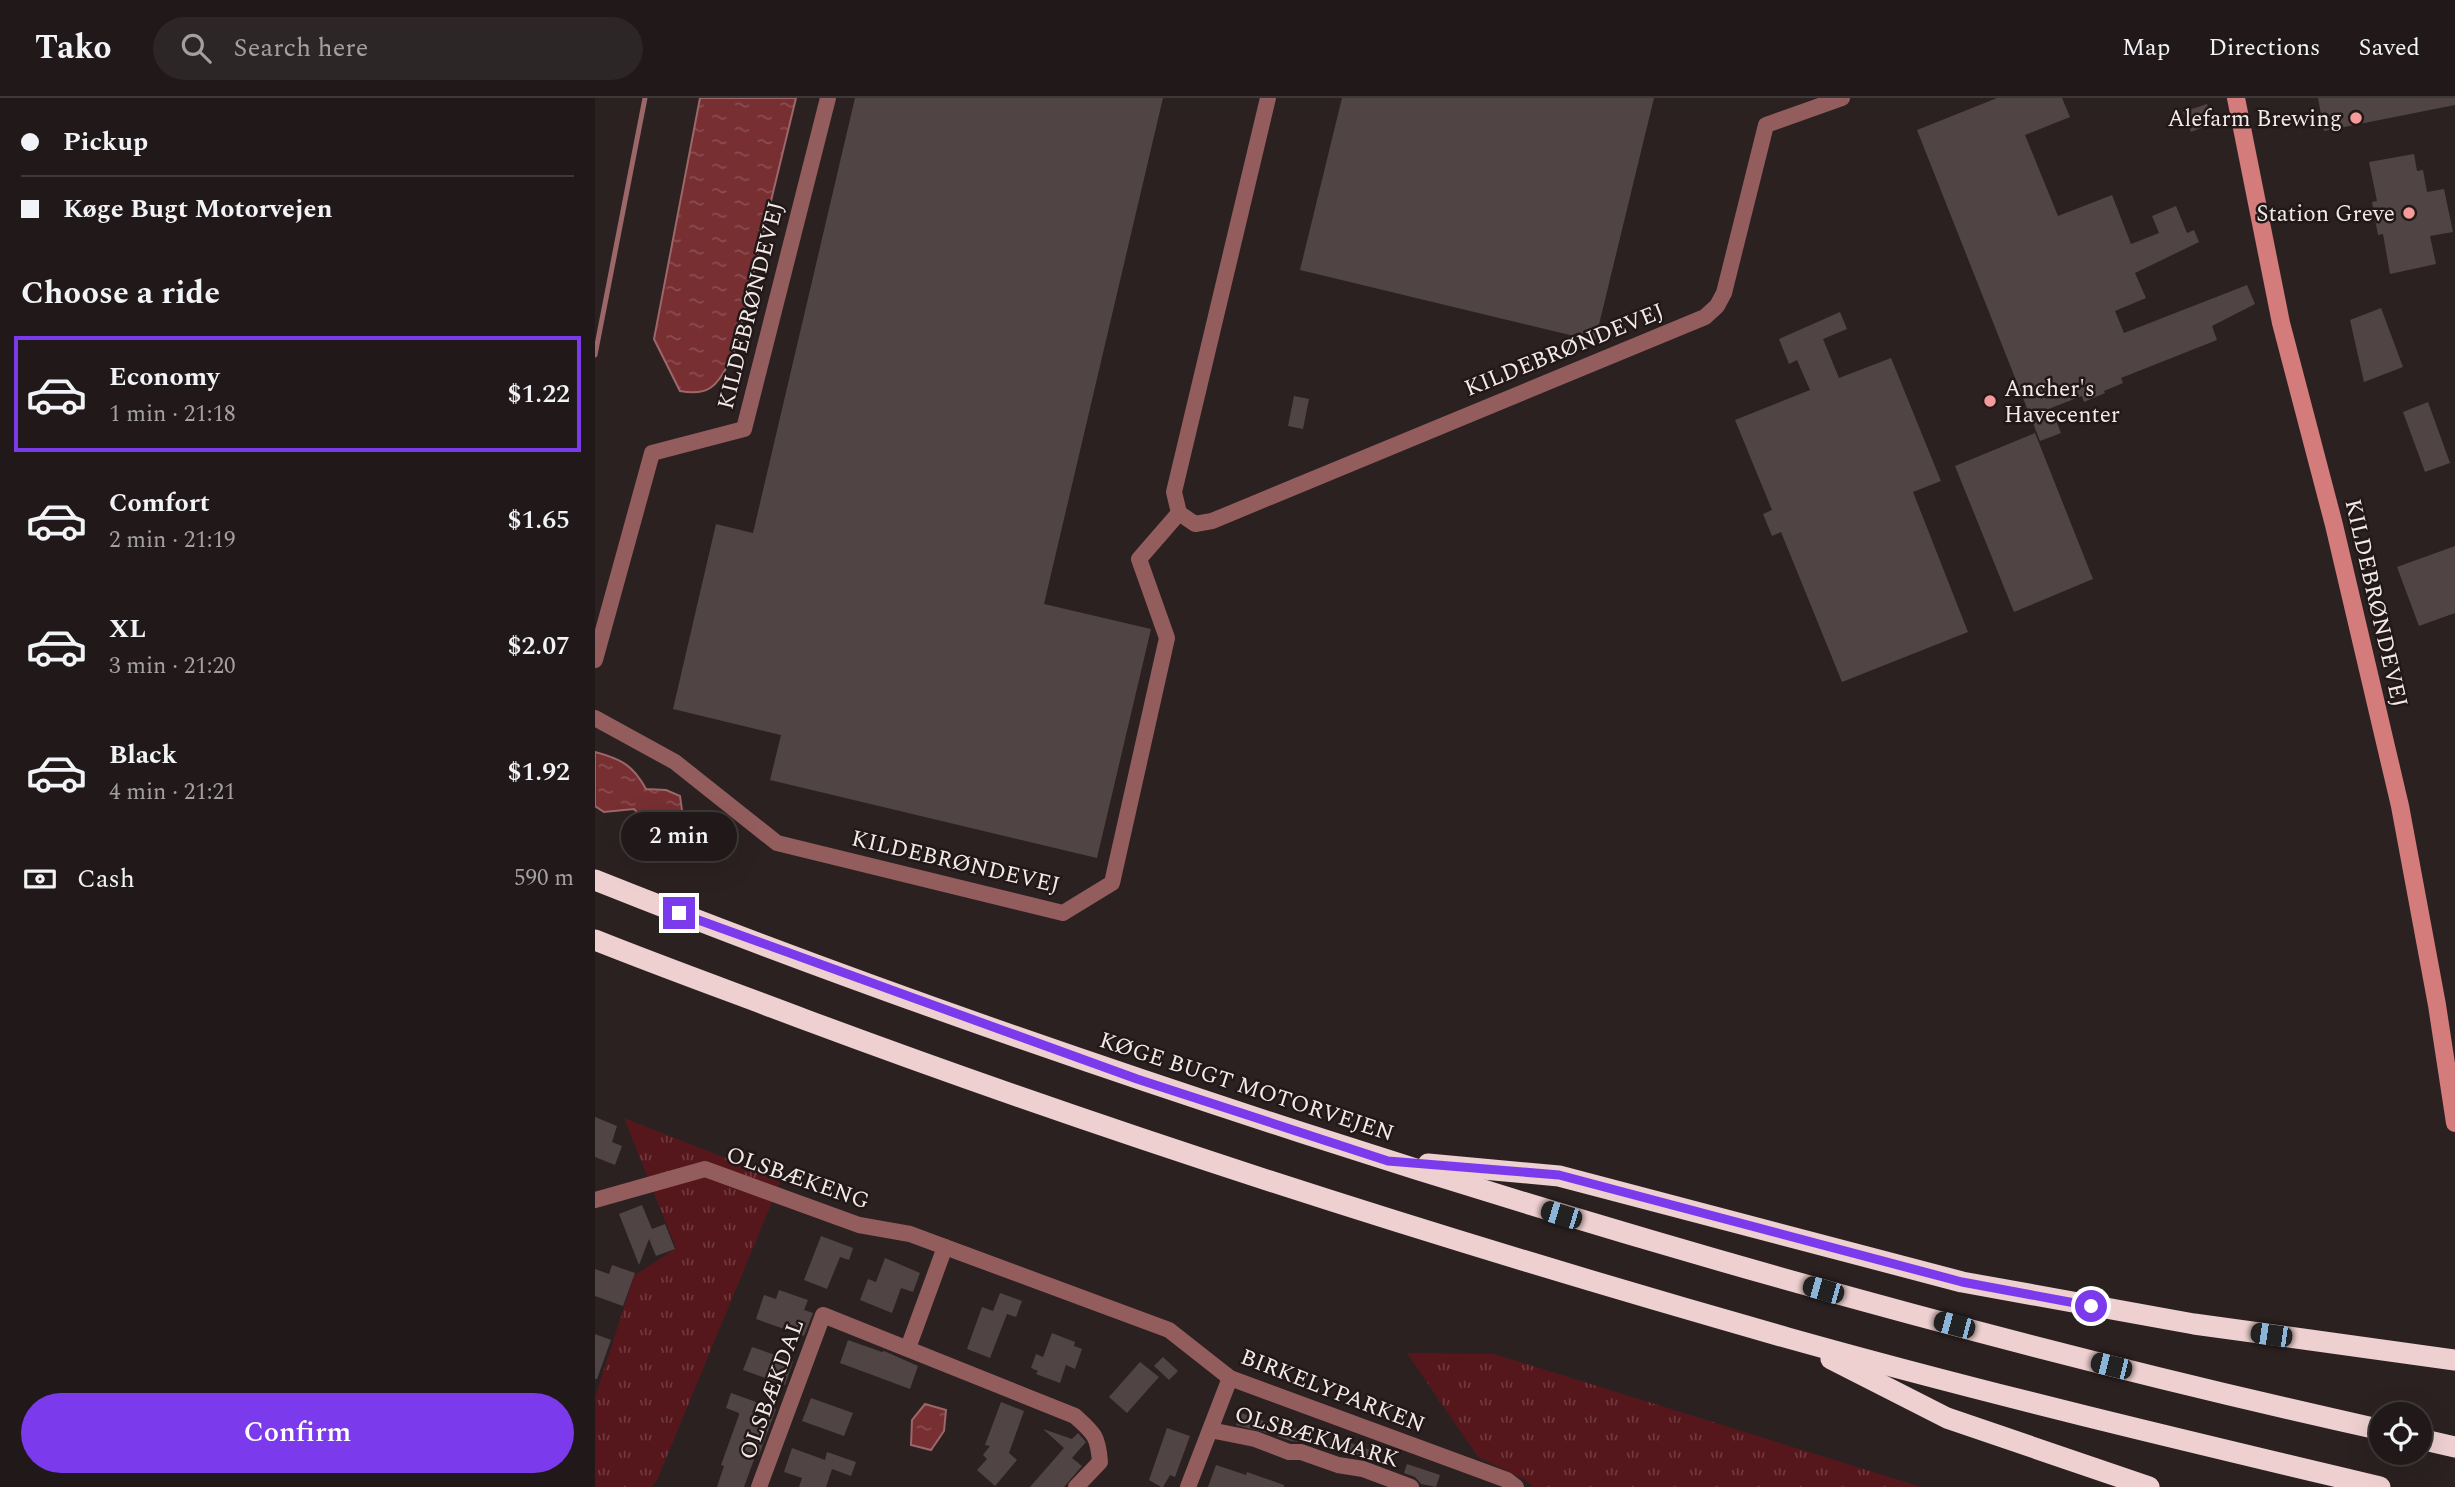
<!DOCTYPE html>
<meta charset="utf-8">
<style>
:root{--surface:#211919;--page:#2d2626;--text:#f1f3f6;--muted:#a2a0a2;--line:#3e3838;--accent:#7c3aed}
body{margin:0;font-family:Spectral,serif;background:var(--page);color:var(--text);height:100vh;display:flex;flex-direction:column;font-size:26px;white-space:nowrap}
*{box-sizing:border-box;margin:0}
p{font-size:23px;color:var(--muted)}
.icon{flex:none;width:38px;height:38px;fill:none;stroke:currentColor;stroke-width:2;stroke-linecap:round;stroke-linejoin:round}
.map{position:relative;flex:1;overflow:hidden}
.panel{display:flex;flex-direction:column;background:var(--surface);width:595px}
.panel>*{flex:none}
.banner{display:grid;align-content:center;height:154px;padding:0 21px;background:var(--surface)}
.controls{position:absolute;left:1774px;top:1304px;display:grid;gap:14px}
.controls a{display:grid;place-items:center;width:63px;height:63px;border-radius:50%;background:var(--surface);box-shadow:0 7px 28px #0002,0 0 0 2px var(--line);font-size:35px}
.end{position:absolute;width:32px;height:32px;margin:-16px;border:9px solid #7c3aed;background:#fff;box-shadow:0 0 0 4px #fff}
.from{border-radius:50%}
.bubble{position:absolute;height:49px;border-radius:24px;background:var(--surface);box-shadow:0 7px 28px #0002,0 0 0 2px var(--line);font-size:23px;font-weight:600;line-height:49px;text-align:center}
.car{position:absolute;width:21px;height:42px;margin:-21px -10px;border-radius:9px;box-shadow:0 0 5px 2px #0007;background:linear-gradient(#222 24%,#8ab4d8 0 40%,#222 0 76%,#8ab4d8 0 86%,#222 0)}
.banner b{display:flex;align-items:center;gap:24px;height:66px;font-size:26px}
.banner b+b{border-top:2px solid var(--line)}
.banner i{width:18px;height:18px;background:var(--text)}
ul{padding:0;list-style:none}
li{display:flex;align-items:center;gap:21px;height:116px;margin:0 14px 10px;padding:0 7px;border:4px solid transparent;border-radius:0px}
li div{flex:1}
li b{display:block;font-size:26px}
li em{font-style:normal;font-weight:600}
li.selected{border-color:var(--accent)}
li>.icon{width:63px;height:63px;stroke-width:1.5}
h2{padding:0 21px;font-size:32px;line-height:84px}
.pay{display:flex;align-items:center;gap:18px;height:77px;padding:0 21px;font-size:26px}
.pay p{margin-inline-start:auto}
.primary-button{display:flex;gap:14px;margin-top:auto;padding:14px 21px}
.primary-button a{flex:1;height:80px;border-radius:42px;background:var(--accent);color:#fff;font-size:28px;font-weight:600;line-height:80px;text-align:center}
header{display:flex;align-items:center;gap:42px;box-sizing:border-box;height:98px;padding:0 35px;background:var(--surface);border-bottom:2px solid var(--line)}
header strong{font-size:33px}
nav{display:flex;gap:38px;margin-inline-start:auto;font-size:24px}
.search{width:490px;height:63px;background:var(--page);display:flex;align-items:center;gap:18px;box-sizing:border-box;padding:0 24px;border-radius:38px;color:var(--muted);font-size:26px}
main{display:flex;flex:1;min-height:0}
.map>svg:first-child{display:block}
</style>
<header>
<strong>Tako</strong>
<div class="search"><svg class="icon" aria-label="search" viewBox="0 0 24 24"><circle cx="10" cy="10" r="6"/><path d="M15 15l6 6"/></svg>Search here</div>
<nav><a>Map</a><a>Directions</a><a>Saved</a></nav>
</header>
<main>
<section class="panel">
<div class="banner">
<b><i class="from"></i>Pickup</b>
<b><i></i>Køge Bugt Motorvejen</b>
</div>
<h2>Choose a ride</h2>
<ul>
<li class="selected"><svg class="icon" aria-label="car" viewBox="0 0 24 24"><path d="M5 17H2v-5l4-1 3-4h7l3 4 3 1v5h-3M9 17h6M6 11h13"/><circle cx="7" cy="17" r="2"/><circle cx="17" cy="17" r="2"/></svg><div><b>Economy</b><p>1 min · 21:18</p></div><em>$1.22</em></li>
<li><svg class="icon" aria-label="car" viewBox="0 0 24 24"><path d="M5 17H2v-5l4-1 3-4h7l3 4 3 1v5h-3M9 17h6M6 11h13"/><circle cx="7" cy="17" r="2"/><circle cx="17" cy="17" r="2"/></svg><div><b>Comfort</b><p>2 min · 21:19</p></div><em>$1.65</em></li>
<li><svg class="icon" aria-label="car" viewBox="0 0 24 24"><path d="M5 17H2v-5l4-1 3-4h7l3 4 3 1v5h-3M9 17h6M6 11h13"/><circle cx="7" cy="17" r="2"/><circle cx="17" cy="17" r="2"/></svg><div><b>XL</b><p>3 min · 21:20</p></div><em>$2.07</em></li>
<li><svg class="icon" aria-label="car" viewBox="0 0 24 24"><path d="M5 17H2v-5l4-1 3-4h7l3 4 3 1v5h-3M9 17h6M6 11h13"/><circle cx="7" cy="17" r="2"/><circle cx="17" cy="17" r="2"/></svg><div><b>Black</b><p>4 min · 21:21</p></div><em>$1.92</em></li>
</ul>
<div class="pay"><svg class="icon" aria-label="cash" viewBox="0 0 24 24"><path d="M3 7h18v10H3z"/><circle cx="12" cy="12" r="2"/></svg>Cash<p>590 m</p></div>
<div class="primary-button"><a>Confirm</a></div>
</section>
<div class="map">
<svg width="1860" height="1389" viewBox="0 0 1860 1389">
<defs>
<pattern id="grass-tufts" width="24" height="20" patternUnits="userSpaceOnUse" patternTransform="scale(1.75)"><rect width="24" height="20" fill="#56171c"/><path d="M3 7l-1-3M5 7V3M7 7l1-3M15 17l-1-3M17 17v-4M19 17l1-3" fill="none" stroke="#6f393d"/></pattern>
<pattern id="water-ripples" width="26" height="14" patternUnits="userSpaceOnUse" patternTransform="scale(1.75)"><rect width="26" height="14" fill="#772f32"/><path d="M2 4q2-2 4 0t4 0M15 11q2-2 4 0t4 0" fill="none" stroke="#8b4d50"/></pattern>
</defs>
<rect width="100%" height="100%" fill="#2c2121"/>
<!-- grass -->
<g fill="url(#grass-tufts)">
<path d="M29,1020L186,1082L62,1382L56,1389H0V1300L39,1178L81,1150Z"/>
<path d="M812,1255L899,1256L1326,1389H938L929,1381L883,1359Z"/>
</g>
<!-- water -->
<g fill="url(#water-ripples)" stroke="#9c6769" stroke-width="2">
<path d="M105,0H201L138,259C122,285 118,299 85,293L59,241Z"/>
<path d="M0,654C26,661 38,667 51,691L71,692L85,698L87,712L77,733L58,731L39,711L9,714L0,708Z"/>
<path d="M330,1306L351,1312L349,1333L336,1352L316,1347L317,1322Z"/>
</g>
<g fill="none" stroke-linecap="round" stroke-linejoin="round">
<!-- stream -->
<path stroke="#9c6769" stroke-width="5" d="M0,257L50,0"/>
</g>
<!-- building -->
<g fill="#504444">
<path d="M260,0H568L449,506L556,531L502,760L175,682L186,637L78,611L121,426L158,435Z"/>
<path d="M747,0H1059L1000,243L705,172Z"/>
<path d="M1402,0H1467L1475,19L1430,37L1463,118L1517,97L1536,146L1564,135L1557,118L1581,108L1592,135L1599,132L1604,144L1540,175L1551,200L1520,213L1529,235L1652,187L1660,206L1617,228L1622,242L1526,280L1528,285L1509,293L1510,295L1489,304L1487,298L1456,310L1466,335L1445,343L1322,32Z"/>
<path d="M1723,0H1860V7L1729,33Z"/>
<path d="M1612,6L1619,25L1596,34L1588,14Z"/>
<path d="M1819,56L1822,73L1828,72L1832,94L1849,91L1858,134L1835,138L1841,166L1795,176L1788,136L1783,137L1777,104L1782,103L1774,64Z"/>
<path d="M1786,210L1808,269L1769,284L1755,222Z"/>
<path d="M1245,214L1252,231L1228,241L1244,280L1296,260L1324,329L1346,383L1318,394L1373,534L1247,584L1186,434L1177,438L1168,416L1177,412L1140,322L1215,292L1202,262L1194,266L1184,241Z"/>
<path d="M699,298L714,301L708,331L693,328Z"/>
<path d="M1833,304L1855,365L1830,374L1808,314Z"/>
<path d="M1440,335L1498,481L1419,514L1360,368Z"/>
<path d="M1860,448V515L1824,528L1802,469Z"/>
<path d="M0,1019L22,1028L17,1044L27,1048L20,1067L0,1059Z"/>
<path d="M47,1107L57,1131L70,1126L80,1151L61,1158L54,1141L44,1167L24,1116Z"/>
<path d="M226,1138L258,1150L254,1162L245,1159L232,1191L209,1182Z"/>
<path d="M290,1160L325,1175L318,1194L306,1190L297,1215L265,1202L273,1181L281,1184Z"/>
<path d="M17,1167L40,1175L28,1208L0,1198V1171L14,1176Z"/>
<path d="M184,1192L213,1202L209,1212L218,1215L209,1238L161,1221L169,1197L181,1201Z"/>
<path d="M405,1195L427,1203L421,1219L412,1216L395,1260L372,1251L387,1209L398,1213Z"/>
<path d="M457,1235L480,1244L479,1248L487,1251L480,1271L471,1267L465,1285L441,1276L443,1273L436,1270L441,1256L448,1259Z"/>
<path d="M0,1236L16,1242L2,1281H0Z"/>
<path d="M253,1242L287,1254L289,1253L323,1268L315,1291L245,1265Z"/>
<path d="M157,1249L198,1263L190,1287L148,1272Z"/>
<path d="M568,1259L583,1273L574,1282L559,1268Z"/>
<path d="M545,1264L564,1279L532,1315L514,1299Z"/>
<path d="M136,1295L181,1311L164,1357L161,1356L149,1389H122L129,1368L126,1367L144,1317V1315L131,1310Z"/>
<path d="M216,1300L258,1315L249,1338L207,1323Z"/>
<path d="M406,1304L429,1313L414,1355L422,1362L400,1388L382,1372L392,1361L388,1357L395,1348L390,1347Z"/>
<path d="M646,1315L680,1327L676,1336L641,1327Z"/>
<path d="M687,1326L712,1335L709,1344L696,1343L682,1338Z"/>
<path d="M572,1330L595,1338L580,1379L575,1377L568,1389H566L554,1382Z"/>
<path d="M448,1331L477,1341L483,1335L491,1344L477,1360L487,1368L469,1389H435L469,1350Z"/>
<path d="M742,1340L775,1352L772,1361L737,1353Z"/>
<path d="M197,1350L230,1362L232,1354L261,1364L256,1378L237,1371L231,1389H204L207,1380L189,1374Z"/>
<path d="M812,1366L845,1377L841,1389L826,1386L820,1379L809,1375Z"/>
<path d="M621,1367L651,1377L652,1374L689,1387V1389H613Z"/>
</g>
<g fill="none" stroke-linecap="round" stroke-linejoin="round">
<!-- street -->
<g stroke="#945d5d" stroke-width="16">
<path d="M673,0L579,394L584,415L600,426L617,423L1110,219L1122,208L1129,195L1171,27L1247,0"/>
<path d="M0,562L57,355L149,331L233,0"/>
<path d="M0,620L80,664L182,745L468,815L517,785L572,540L544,461L584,415"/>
<path d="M0,1102L110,1071L264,1127L315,1136L574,1232L635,1280L912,1382L921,1389"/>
<path d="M313,1250L350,1149"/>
<path d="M615,1332L660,1341L694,1354H706L743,1367L768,1371L816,1389"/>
<path d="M164,1389L228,1217L480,1318C499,1335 503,1338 505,1364L481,1389"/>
<path d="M593,1389L635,1280"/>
</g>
<!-- secondary -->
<path stroke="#d47c7c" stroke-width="18" d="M1641,0L1686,225L1739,427L1805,708L1842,907L1860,1025"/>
<!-- highway -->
<g stroke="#edd0cf" stroke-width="21">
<path d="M0,782C233,875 470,958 708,1035C1063,1150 1423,1251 1787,1332"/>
<path d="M0,842C70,870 140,895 211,922C533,1042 862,1146 1193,1240C1389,1295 1587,1342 1785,1389"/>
<path d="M833,1066L964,1078L1367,1184L1599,1226L1860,1262"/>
<path d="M1236,1261L1352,1320L1554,1389"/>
<path d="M1825,1341L1860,1349"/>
</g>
</g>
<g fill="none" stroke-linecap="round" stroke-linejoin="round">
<!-- route -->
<path stroke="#7c3aed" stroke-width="9" d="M84,815L542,981L793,1063L964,1077L1367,1184L1496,1208"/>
</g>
<!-- markers -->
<g fill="#f59b9a" stroke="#221817" stroke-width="2.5">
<circle cx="1761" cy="20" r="7"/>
<circle cx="1814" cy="115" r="7"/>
<circle cx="1395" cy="303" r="7"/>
</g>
<g text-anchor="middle" stroke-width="5" stroke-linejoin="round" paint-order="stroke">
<!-- poi labels -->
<g font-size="23" fill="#f2eae9" stroke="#221817" text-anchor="end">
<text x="1747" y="28">Alefarm Brewing</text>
<text x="1800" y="123">Station Greve</text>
<text x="1409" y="298" text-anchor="start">Ancher's<tspan x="1409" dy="26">Havecenter</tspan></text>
</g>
<!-- street labels -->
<g font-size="23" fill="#f2eae9" stroke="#221817">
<text transform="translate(155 207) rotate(-76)" y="8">KILDEBRØNDEVEJ</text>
<text transform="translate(969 251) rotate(-22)" y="8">KILDEBRØNDEVEJ</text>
<text transform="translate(1782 505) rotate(77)" y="8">KILDEBRØNDEVEJ</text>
<text transform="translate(361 763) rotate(13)" y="8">KILDEBRØNDEVEJ</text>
<text transform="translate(652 988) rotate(18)" y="8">KØGE BUGT MOTORVEJEN</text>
<text transform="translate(203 1079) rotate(19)" y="8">OLSBÆKENG</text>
<text transform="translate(176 1291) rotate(-70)" y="8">OLSBÆKDAL</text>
<text transform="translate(738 1292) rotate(21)" y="8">BIRKELYPARKEN</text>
<text transform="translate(722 1338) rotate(16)" y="8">OLSBÆKMARK</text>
</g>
</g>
</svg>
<div class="controls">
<a><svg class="icon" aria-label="locate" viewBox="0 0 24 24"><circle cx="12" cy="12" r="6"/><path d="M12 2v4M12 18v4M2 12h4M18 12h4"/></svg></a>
</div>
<i class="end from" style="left:1496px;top:1208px"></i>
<i class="end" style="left:84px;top:815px"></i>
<div class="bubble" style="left:26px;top:714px;width:116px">2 min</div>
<i class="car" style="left:966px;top:1117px;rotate:287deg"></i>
<i class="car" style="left:1228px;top:1192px;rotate:286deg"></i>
<i class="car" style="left:1359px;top:1227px;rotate:285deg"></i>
<i class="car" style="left:1676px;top:1237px;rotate:278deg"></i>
<i class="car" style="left:1516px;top:1268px;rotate:284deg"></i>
</div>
</main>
